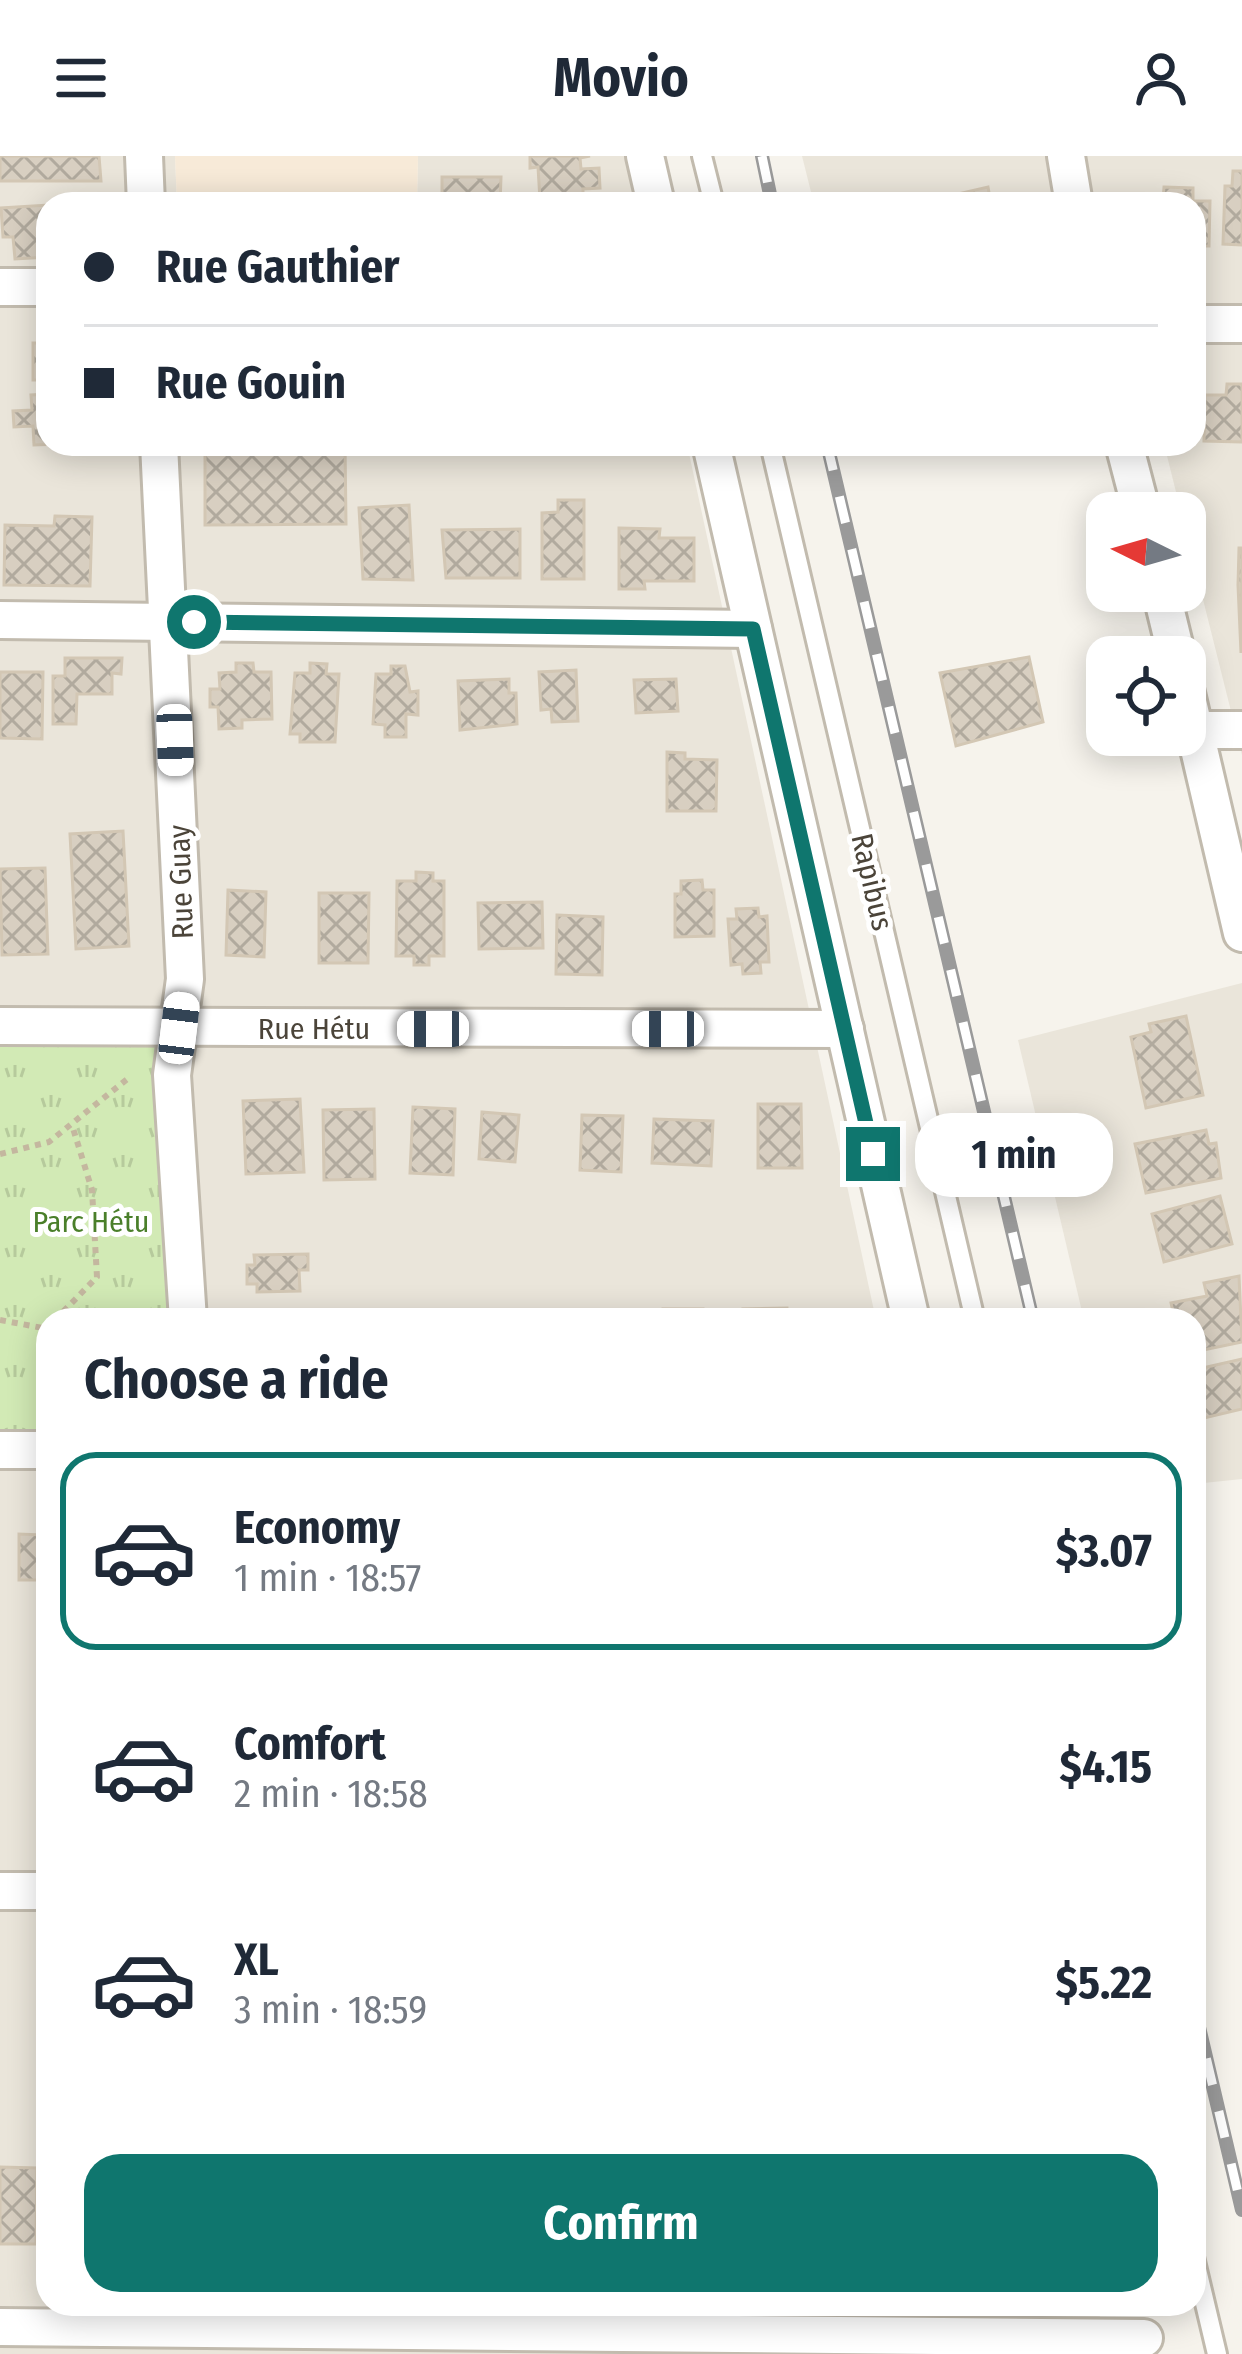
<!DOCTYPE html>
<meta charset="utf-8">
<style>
:root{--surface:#fff;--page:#f2f2f3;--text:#1f2937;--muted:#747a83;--line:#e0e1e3;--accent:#0f766e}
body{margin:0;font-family:"Fira Sans Condensed",sans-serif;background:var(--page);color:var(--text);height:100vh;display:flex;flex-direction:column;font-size:45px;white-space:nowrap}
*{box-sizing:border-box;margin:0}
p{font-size:39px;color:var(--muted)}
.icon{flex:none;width:66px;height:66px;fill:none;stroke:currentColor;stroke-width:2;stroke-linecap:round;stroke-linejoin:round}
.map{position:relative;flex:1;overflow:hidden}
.panel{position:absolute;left:36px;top:1152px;width:1170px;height:1008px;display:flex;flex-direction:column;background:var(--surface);border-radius:36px;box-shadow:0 6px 30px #0003}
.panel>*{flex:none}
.banner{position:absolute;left:36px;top:36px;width:1170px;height:264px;border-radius:36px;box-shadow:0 6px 30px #0003;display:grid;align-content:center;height:264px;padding:0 48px;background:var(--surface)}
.needle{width:78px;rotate:275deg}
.controls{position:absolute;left:1086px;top:336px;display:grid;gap:24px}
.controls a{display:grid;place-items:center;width:120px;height:120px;border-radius:24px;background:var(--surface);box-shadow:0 6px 30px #0003;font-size:60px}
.end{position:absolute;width:54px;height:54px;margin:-27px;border:15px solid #0f766e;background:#fff;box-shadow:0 0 0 6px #fff}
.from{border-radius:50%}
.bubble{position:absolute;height:84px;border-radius:36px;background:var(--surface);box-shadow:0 6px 30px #0003;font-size:39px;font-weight:700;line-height:84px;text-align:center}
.car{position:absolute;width:36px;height:72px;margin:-36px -18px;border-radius:15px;box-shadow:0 0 9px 3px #0007;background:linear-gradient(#fff 24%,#345 0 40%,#fff 0 76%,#345 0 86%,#fff 0)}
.banner b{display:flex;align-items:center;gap:42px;height:114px;font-size:45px}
.banner b+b{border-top:3px solid var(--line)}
.banner i{width:30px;height:30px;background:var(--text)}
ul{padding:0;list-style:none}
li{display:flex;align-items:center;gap:36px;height:198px;margin:0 24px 18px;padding:0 24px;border:6px solid transparent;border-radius:36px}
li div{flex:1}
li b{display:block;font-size:45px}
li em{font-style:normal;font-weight:700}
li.on{border-color:var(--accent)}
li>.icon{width:108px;height:108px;stroke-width:1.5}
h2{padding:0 48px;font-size:54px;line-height:144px}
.cta{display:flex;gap:24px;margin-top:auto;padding:24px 48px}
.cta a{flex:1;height:138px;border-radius:36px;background:var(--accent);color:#fff;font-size:48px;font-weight:700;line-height:138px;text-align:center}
header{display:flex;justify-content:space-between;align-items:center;height:156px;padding:0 48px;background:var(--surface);font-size:54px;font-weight:700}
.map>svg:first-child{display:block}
</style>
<header><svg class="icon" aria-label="menu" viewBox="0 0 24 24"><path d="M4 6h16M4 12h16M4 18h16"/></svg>Movio<svg class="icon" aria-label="person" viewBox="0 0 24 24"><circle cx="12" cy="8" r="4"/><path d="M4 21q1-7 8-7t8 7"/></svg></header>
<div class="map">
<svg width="1242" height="2198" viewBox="0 0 1242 2198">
<defs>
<pattern id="grass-tufts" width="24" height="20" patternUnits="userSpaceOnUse" patternTransform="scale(3)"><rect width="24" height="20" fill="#d2eab5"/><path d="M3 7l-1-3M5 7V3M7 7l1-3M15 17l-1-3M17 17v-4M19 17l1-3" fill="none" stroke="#b6ca9c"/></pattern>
<pattern id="building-cross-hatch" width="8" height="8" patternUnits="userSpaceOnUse" patternTransform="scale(3)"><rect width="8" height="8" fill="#d8cfc1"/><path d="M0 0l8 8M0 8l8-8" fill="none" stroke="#b1aa9e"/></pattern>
</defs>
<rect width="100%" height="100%" fill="#f6f3ec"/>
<!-- residential -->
<g fill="#eae5da">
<path d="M0,0H175L177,48H48V288H687L876,1164H48V2148H1097L1108,2198H0Z"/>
<path d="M418,0H625L635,48H417Z"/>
<path d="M802,0H1242V599L1164,288H1194V48H814Z"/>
<path d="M1242,827V1323L1194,1328V1164H1084L1018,884Z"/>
</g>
<!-- commercial -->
<path fill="#f7ead8" d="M175,0H418L417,48H177Z"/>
<!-- grass -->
<path fill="url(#grass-tufts)" d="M0,870L179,872L188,1164H48V1295L0,1294Z"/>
<!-- building -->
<g fill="url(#building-cross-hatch)" stroke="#d3c7b4" stroke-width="3">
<path d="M0,0H99L101,25H0Z"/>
<path d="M530,0H590L580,2L581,13L599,12L600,32L583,33V39L601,38L602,46L610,48L540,44L538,11L530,12Z"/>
<path d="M1233,15H1242V89L1223,88L1225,30H1232Z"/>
<path d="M442,21H501L500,48H442Z"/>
<path d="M988,31L991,48H924L923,46Z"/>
<path d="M1164,31L1193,32V45H1210L1209,90H1194V48H1155L1163,44Z"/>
<path d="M48,49V101L15,103L13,81H3L1,52Z"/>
<rect x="33" y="187" width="15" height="37"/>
<path d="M1227,228H1242V286L1204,285L1205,239H1226Z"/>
<path d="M48,238V288H60L34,289L33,270L14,271L13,255L32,254L31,239Z"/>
<path d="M205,288H345L346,368L205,369Z"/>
<path d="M558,344H584V423H542V357L558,356Z"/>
<path d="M409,349L413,424L363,423L359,352Z"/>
<path d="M55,360L92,361L90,430L4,429L5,369L54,370Z"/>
<path d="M619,372L660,373L659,382H694V425H644L645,433H619Z"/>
<path d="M520,373V422H446L442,374Z"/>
<path d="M1239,392H1242L1241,497L1238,429Z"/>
<path d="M1029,501L1043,566L956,590L940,517Z"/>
<path d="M65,502H122L121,518L112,517V538H77L76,568H53V520H65Z"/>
<path d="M236,507H253L254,516H271L272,563L242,564V572L219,573L218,551H210V533H220L219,517L236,516Z"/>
<path d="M310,507L327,508L326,518H339L335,586H300V578H290L295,517H310Z"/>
<path d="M391,510H405L410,536L418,535V559L406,558V581H385V569L373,568L376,518H391Z"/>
<path d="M576,514L578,565L552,566L551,553L541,554L539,516Z"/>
<path d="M0,516H43L42,583L0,582Z"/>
<path d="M509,523V537H516L517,568L460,574L458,525Z"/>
<path d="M676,523L678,555L636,557L634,524Z"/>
<path d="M667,596L685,597V603L717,604L716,655H667Z"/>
<path d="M123,675L129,790L76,793L70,678Z"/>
<path d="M45,712L48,798L2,799L0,713Z"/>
<path d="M416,716L433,717V725H444V800H429V809H414V800H396L397,725H416Z"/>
<path d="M702,724L703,734H714V780L675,781V738H681V725Z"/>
<path d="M228,734L266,736L264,801L226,799Z"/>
<path d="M319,737H369L368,807H319Z"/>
<path d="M542,746L543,792L479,793L478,747Z"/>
<path d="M758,752L759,761L767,760L769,806H760L761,817L743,818L742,808L731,809L728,763H737L736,753Z"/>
<path d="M557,759L603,761L602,819L556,818Z"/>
<path d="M1186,860L1203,939L1146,952L1131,881L1151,876L1149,868Z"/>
<path d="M300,943L304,1016L246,1018L243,945Z"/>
<path d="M758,948H801L802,1012H758Z"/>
<path d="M413,951L455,953L453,1019L410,1017Z"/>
<path d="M374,953L375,1023L324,1024L323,954Z"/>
<path d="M482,956L519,959L515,1006L479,1003Z"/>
<path d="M582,959L623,960L621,1016L580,1014Z"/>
<path d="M654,963L713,965L711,1010L652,1007Z"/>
<path d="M1206,974L1209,988L1216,987L1221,1022L1146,1037L1135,988Z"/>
<path d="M1220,1040L1232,1088L1164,1106L1152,1058Z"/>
<path d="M308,1098V1114H299L300,1135L257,1136V1128H247V1109H255L254,1099Z"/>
<path d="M1239,1120L1242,1186L1194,1196V1164H1175L1171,1147L1207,1140L1204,1127Z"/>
<path d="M787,1152L788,1164H744L743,1153Z"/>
<rect x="663" y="1153" width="40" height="11"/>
<path d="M1242,1203V1253L1200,1263L1194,1214Z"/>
<path d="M42,1367H48V1424H19V1378L43,1379Z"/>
<path d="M0,2011L37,2012L36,2088H0Z"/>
</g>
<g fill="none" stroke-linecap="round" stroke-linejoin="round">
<!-- service casing -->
<g stroke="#c2bbae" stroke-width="24">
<g id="service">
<path d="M702,0L714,48"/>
<path d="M770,288L975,1164"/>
<path d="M1194,2101L1217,2198"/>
</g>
</g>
<!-- minor casing -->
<g stroke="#c2bbae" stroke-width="42">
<g id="minor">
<path d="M144,0L146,48"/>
<path d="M645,0L656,48"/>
<path d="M1066,0L1074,48"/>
<path d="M0,131H48"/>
<path d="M1194,168H1242"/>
<path d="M159,288L185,823L172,919L188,1164"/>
<path d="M711,288L911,1164"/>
<path d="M1124,288L1142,357"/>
<path d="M1161,435L1177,501"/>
<path d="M0,464L753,473"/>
<path d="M1185,533L1242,777"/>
<path d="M1195,574H1242"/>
<path d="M0,870L845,873"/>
<path d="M0,1294H48"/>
<path d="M0,1735H48"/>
<path d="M0,2171L1144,2182"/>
</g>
</g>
<!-- path -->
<g stroke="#c4b79f" stroke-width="6" stroke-dasharray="6 6" stroke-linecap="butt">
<path d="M0,998L49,986L131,920"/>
<path d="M0,1164L48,1173"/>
<path d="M55,1164L97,1121L92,1034L72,969"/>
</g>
<!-- service -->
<use href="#service" stroke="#fff" stroke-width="18"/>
<!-- minor -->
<use href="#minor" stroke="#fff" stroke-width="36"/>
<!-- rail casing -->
<g stroke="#9a9a9a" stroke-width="14">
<g id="rail">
<path d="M762,0L772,48"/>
<path d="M827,288L1033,1164"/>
<path d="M1194,1850L1242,2054"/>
</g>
</g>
<!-- rail -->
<use href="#rail" stroke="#fff" stroke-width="9" stroke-dasharray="27" stroke-linecap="butt"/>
</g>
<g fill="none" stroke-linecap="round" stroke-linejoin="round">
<!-- route -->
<path stroke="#0f766e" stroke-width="15" d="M194,466L753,473L873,998"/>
</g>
<g text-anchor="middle" stroke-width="10" stroke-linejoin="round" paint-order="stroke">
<!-- street labels -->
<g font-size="30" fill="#4b4439" stroke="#fff">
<text transform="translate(181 726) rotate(-92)" y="10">Rue Guay</text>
<text transform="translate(872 726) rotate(77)" y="10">Rapibus</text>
<text x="314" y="883">Rue Hétu</text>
</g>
<!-- park labels -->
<g font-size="30" fill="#4a7f2a" stroke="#fff">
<text x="91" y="1076">Parc Hétu</text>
</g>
</g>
</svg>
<div class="controls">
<a><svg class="needle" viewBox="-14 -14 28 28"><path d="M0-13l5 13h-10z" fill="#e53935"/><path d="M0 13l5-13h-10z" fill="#747a83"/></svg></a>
<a><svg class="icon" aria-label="locate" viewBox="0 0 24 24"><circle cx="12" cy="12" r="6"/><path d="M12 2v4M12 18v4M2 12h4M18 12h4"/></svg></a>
</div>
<i class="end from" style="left:194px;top:466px"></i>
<i class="end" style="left:873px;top:998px"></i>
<div class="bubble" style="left:915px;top:957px;width:198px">1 min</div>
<i class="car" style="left:175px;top:584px;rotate:178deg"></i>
<i class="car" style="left:179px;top:872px;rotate:7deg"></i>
<i class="car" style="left:433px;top:873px;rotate:270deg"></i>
<i class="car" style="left:668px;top:873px;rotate:270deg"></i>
<div class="banner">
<b><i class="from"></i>Rue Gauthier</b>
<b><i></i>Rue Gouin</b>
</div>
<section class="panel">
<h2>Choose a ride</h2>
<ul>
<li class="on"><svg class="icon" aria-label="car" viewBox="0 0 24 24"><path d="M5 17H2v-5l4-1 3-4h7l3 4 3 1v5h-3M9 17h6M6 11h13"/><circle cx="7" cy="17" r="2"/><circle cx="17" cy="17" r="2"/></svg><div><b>Economy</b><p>1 min · 18:57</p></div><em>$3.07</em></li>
<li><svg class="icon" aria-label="car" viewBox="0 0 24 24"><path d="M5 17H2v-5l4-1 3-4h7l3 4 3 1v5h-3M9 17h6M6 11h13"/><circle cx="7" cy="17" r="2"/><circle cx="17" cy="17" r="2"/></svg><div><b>Comfort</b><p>2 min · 18:58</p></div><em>$4.15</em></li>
<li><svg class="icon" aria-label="car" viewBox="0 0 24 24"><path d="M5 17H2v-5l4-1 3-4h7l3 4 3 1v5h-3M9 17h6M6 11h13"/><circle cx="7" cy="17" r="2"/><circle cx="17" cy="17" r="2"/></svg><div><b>XL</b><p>3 min · 18:59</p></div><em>$5.22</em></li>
</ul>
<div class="cta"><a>Confirm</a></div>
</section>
</div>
